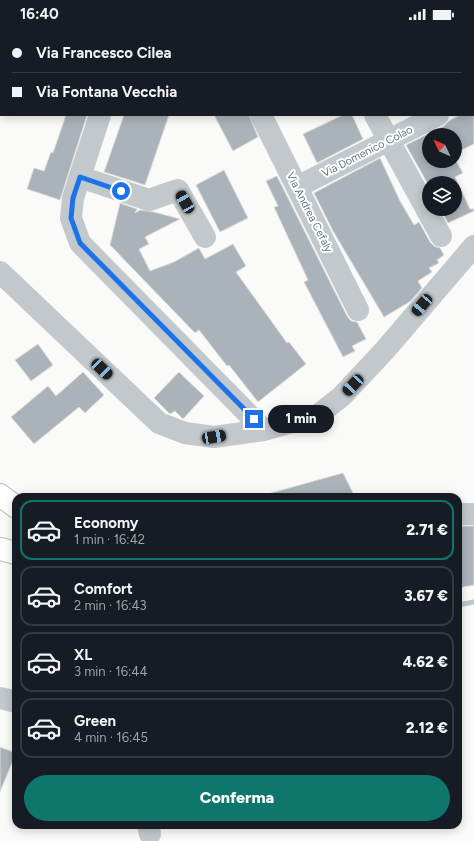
<!DOCTYPE html>
<html lang="it">
<meta charset="utf-8">
<style>
:root{--surface:#171b24;--page:#20242c;--text:#f1f3f6;--muted:#9ea1a6;--line:#363941;--accent:#0f766e}
body{margin:0;font-family:Figtree,sans-serif;background:var(--page);color:var(--text);height:100vh;display:flex;flex-direction:column;font-size:15px;white-space:nowrap}
*{box-sizing:border-box;margin:0}
p{font-size:13px;color:var(--muted)}
.icon{flex:none;width:22px;height:22px;fill:none;stroke:currentColor;stroke-width:2;stroke-linecap:round;stroke-linejoin:round}
.map{position:relative;flex:1;overflow:hidden}
.details{position:absolute;left:12px;top:465px;width:450px;height:336px;display:flex;flex-direction:column;background:var(--surface);border-radius:12px;box-shadow:0 2px 10px #0003}
.details>*{flex:none}
.guide{position:absolute;left:0px;top:0px;width:474px;height:88px;box-shadow:0 2px 10px #0003;display:grid;align-content:center;height:88px;padding:0 12px;background:var(--surface)}
.needle{width:26px;rotate:314deg}
.buttons{position:absolute;left:422px;top:100px;display:grid;gap:8px}
.buttons a{display:grid;place-items:center;width:40px;height:40px;border-radius:50%;background:var(--surface);box-shadow:0 2px 10px #0003;font-size:20px}
.end{position:absolute;width:18px;height:18px;margin:-9px;border:5px solid #1a73e8;background:#fff;box-shadow:0 0 0 2px #fff}
.from{border-radius:50%}
.bubble{position:absolute;height:28px;border-radius:14px;background:var(--surface);box-shadow:0 2px 10px #0003;font-size:13px;font-weight:800;line-height:28px;text-align:center}
.car{position:absolute;width:12px;height:24px;margin:-12px -6px;border-radius:5px;box-shadow:0 0 3px 1px #0007;background:linear-gradient(#222 24%,#8ab4d8 0 40%,#222 0 76%,#8ab4d8 0 86%,#222 0)}
.guide b{display:flex;align-items:center;gap:14px;height:38px;font-size:15px}
.guide b+b{border-top:1px solid var(--line)}
.guide i{width:10px;height:10px;background:var(--text)}
ul{padding:7px 0 0;list-style:none}
li{display:flex;align-items:center;gap:12px;height:60px;margin:0 8px 6px;padding:0 4px;border:2px solid var(--line);border-radius:12px}
li div{flex:1}
li b{display:block;font-size:15px}
li em{font-style:normal;font-weight:800}
li.active{border-color:var(--accent)}
li>.icon{width:36px;height:36px;stroke-width:1.5}
.primary-button{display:flex;gap:8px;margin-top:auto;padding:8px 12px}
.primary-button a{flex:1;height:46px;border-radius:24px;background:var(--accent);color:#fff;font-size:16px;font-weight:800;line-height:46px;text-align:center}
.status{display:flex;justify-content:space-between;align-items:center;height:28px;padding:0 20px;background:var(--surface);direction:ltr}
.status svg{height:11px;fill:currentColor}
.map>svg:first-child{display:block}
</style>
<div class="status"><b>16:40</b><svg viewBox="0 0 49 12"><path d="M0 12V9h3v3zM5 12V6h3v6zM10 12V3h3v9zM15 12V0h3v12zM26 1h20v11H26zM47 4h2v5h-2z"/></svg></div>
<div class="map">
<svg width="474" height="813" viewBox="0 0 474 813">
<rect width="100%" height="100%" fill="#fafaf8"/>
<g fill="none" stroke-linecap="round" stroke-linejoin="round">
<!-- stream -->
<path stroke="#bbc7cb" stroke-width="5" d="M458,577L474,574"/>
</g>
<!-- building -->
<g fill="#aab3b9" stroke="#dcdcda">
<path d="M66,87H87L60,172L27,161L34,140L44,143L51,124L53,125Z"/>
<path d="M124,87H169L145,157L104,144Z"/>
<path d="M214,87H249L258,109L233,123Z"/>
<path d="M343,87H352L363,111L317,135L303,106Z"/>
<path d="M460,87H474V116L455,125V107H429V133H456L463,145L455,149L470,181H474V183L448,195L441,181H455V155H429V158L406,117L444,98L449,93Z"/>
<path d="M380,130L400,173L414,197L419,194L430,214L434,218L440,220L444,227L437,232L439,235L429,240L432,244L418,253L422,260L411,273L384,289L333,203L314,165Z"/>
<path d="M224,142L248,190L220,204L196,157Z"/>
<path d="M277,148L347,288L351,293L357,294L366,311L352,318L355,323L343,329L304,254L308,252L274,179L278,178L266,153Z"/>
<path d="M120,175L137,181L135,185L140,182L154,184L180,191L145,209L149,216L139,221L150,243L174,234L199,220L205,231L233,216L246,238L236,244L287,315L289,314L306,336L258,374L229,337L227,338L199,302L195,305L110,217Z"/>
<path d="M38,316L53,337L31,353L15,332Z"/>
<path d="M83,344L104,367L85,385L79,379L34,416L11,389L48,358L56,368Z"/>
<path d="M179,344L204,368L183,391L175,383L170,386L154,370Z"/>
<path d="M343,445L355,469H272L271,465Z"/>
<path d="M458,498H474V557L458,560Z"/>
<path d="M0,719L16,725L0,764Z"/>
</g>
<g fill="none" stroke-linecap="round" stroke-linejoin="round">
<!-- major casing -->
<g stroke="#b5babe" stroke-width="24">
<g id="major">
<path d="M0,467L16,479"/>
<path d="M0,521L16,525"/>
</g>
</g>
<!-- minor -->
<g stroke="#c3c8cc" stroke-width="22">
<path d="M218,0V1"/>
<path d="M326,0L327,1"/>
<path d="M128,1L129,0"/>
<path d="M150,1L152,0"/>
<path d="M473,69L474,68"/>
<path d="M100,87L73,170L71,190L80,215L264,402"/>
<path d="M261,87L358,282"/>
<path d="M375,87L441,208"/>
<path d="M80,149L149,172L178,162L205,209"/>
<path d="M297,159L438,87"/>
<path d="M0,244L159,395L185,405L214,409L264,402L318,387L342,368L385,322L474,218"/>
<path d="M458,486H474"/>
<path d="M0,670L16,674"/>
<path d="M148,797L150,806"/>
</g>
<!-- major -->
<use href="#major" stroke="#fff" stroke-width="22"/>
</g>
<g fill="none" stroke-linecap="round" stroke-linejoin="round">
<!-- route -->
<path stroke="#1a73e8" stroke-width="5" d="M121,163L80,149L73,170L71,190L80,215L254,391"/>
</g>
<g text-anchor="middle" stroke-width="4" stroke-linejoin="round" paint-order="stroke">
<!-- street labels -->
<g font-size="11" fill="#657683" stroke="#fff">
<text transform="translate(367 123) rotate(-27)" y="4">Via Domenico Colao</text>
<text transform="translate(310 184) rotate(63)" y="4">Via Andrea Cefaly</text>
</g>
</g>
</svg>
<div class="buttons">
<a><svg class="needle" viewBox="-14 -14 28 28"><path d="M0-13l5 13h-10z" fill="#e53935"/><path d="M0 13l5-13h-10z" fill="#9ea1a6"/></svg></a>
<a><svg class="icon" aria-label="layers" viewBox="0 0 24 24"><path d="M12 4l9 5-9 5-9-5zM3 14l9 5 9-5"/></svg></a>
</div>
<i class="end from" style="left:121px;top:163px"></i>
<i class="end" style="left:254px;top:391px"></i>
<div class="bubble" style="left:268px;top:377px;width:66px">1 min</div>
<i class="car" style="left:185px;top:174px;rotate:330deg"></i>
<i class="car" style="left:422px;top:277px;rotate:220deg"></i>
<i class="car" style="left:102px;top:341px;rotate:134deg"></i>
<i class="car" style="left:353px;top:357px;rotate:223deg"></i>
<i class="car" style="left:214px;top:409px;rotate:80deg"></i>
<div class="guide">
<b><i class="from"></i>Via Francesco Cilea</b>
<b><i></i>Via Fontana Vecchia</b>
</div>
<section class="details">
<ul>
<li class="active"><svg class="icon" aria-label="car" viewBox="0 0 24 24"><path d="M5 17H2v-5l4-1 3-4h7l3 4 3 1v5h-3M9 17h6M6 11h13"/><circle cx="7" cy="17" r="2"/><circle cx="17" cy="17" r="2"/></svg><div><b>Economy</b><p>1 min · 16:42</p></div><em>2.71 €</em></li>
<li><svg class="icon" aria-label="car" viewBox="0 0 24 24"><path d="M5 17H2v-5l4-1 3-4h7l3 4 3 1v5h-3M9 17h6M6 11h13"/><circle cx="7" cy="17" r="2"/><circle cx="17" cy="17" r="2"/></svg><div><b>Comfort</b><p>2 min · 16:43</p></div><em>3.67 €</em></li>
<li><svg class="icon" aria-label="car" viewBox="0 0 24 24"><path d="M5 17H2v-5l4-1 3-4h7l3 4 3 1v5h-3M9 17h6M6 11h13"/><circle cx="7" cy="17" r="2"/><circle cx="17" cy="17" r="2"/></svg><div><b>XL</b><p>3 min · 16:44</p></div><em>4.62 €</em></li>
<li><svg class="icon" aria-label="car" viewBox="0 0 24 24"><path d="M5 17H2v-5l4-1 3-4h7l3 4 3 1v5h-3M9 17h6M6 11h13"/><circle cx="7" cy="17" r="2"/><circle cx="17" cy="17" r="2"/></svg><div><b>Green</b><p>4 min · 16:45</p></div><em>2.12 €</em></li>
</ul>
<div class="primary-button"><a>Conferma</a></div>
</section>
</div>
